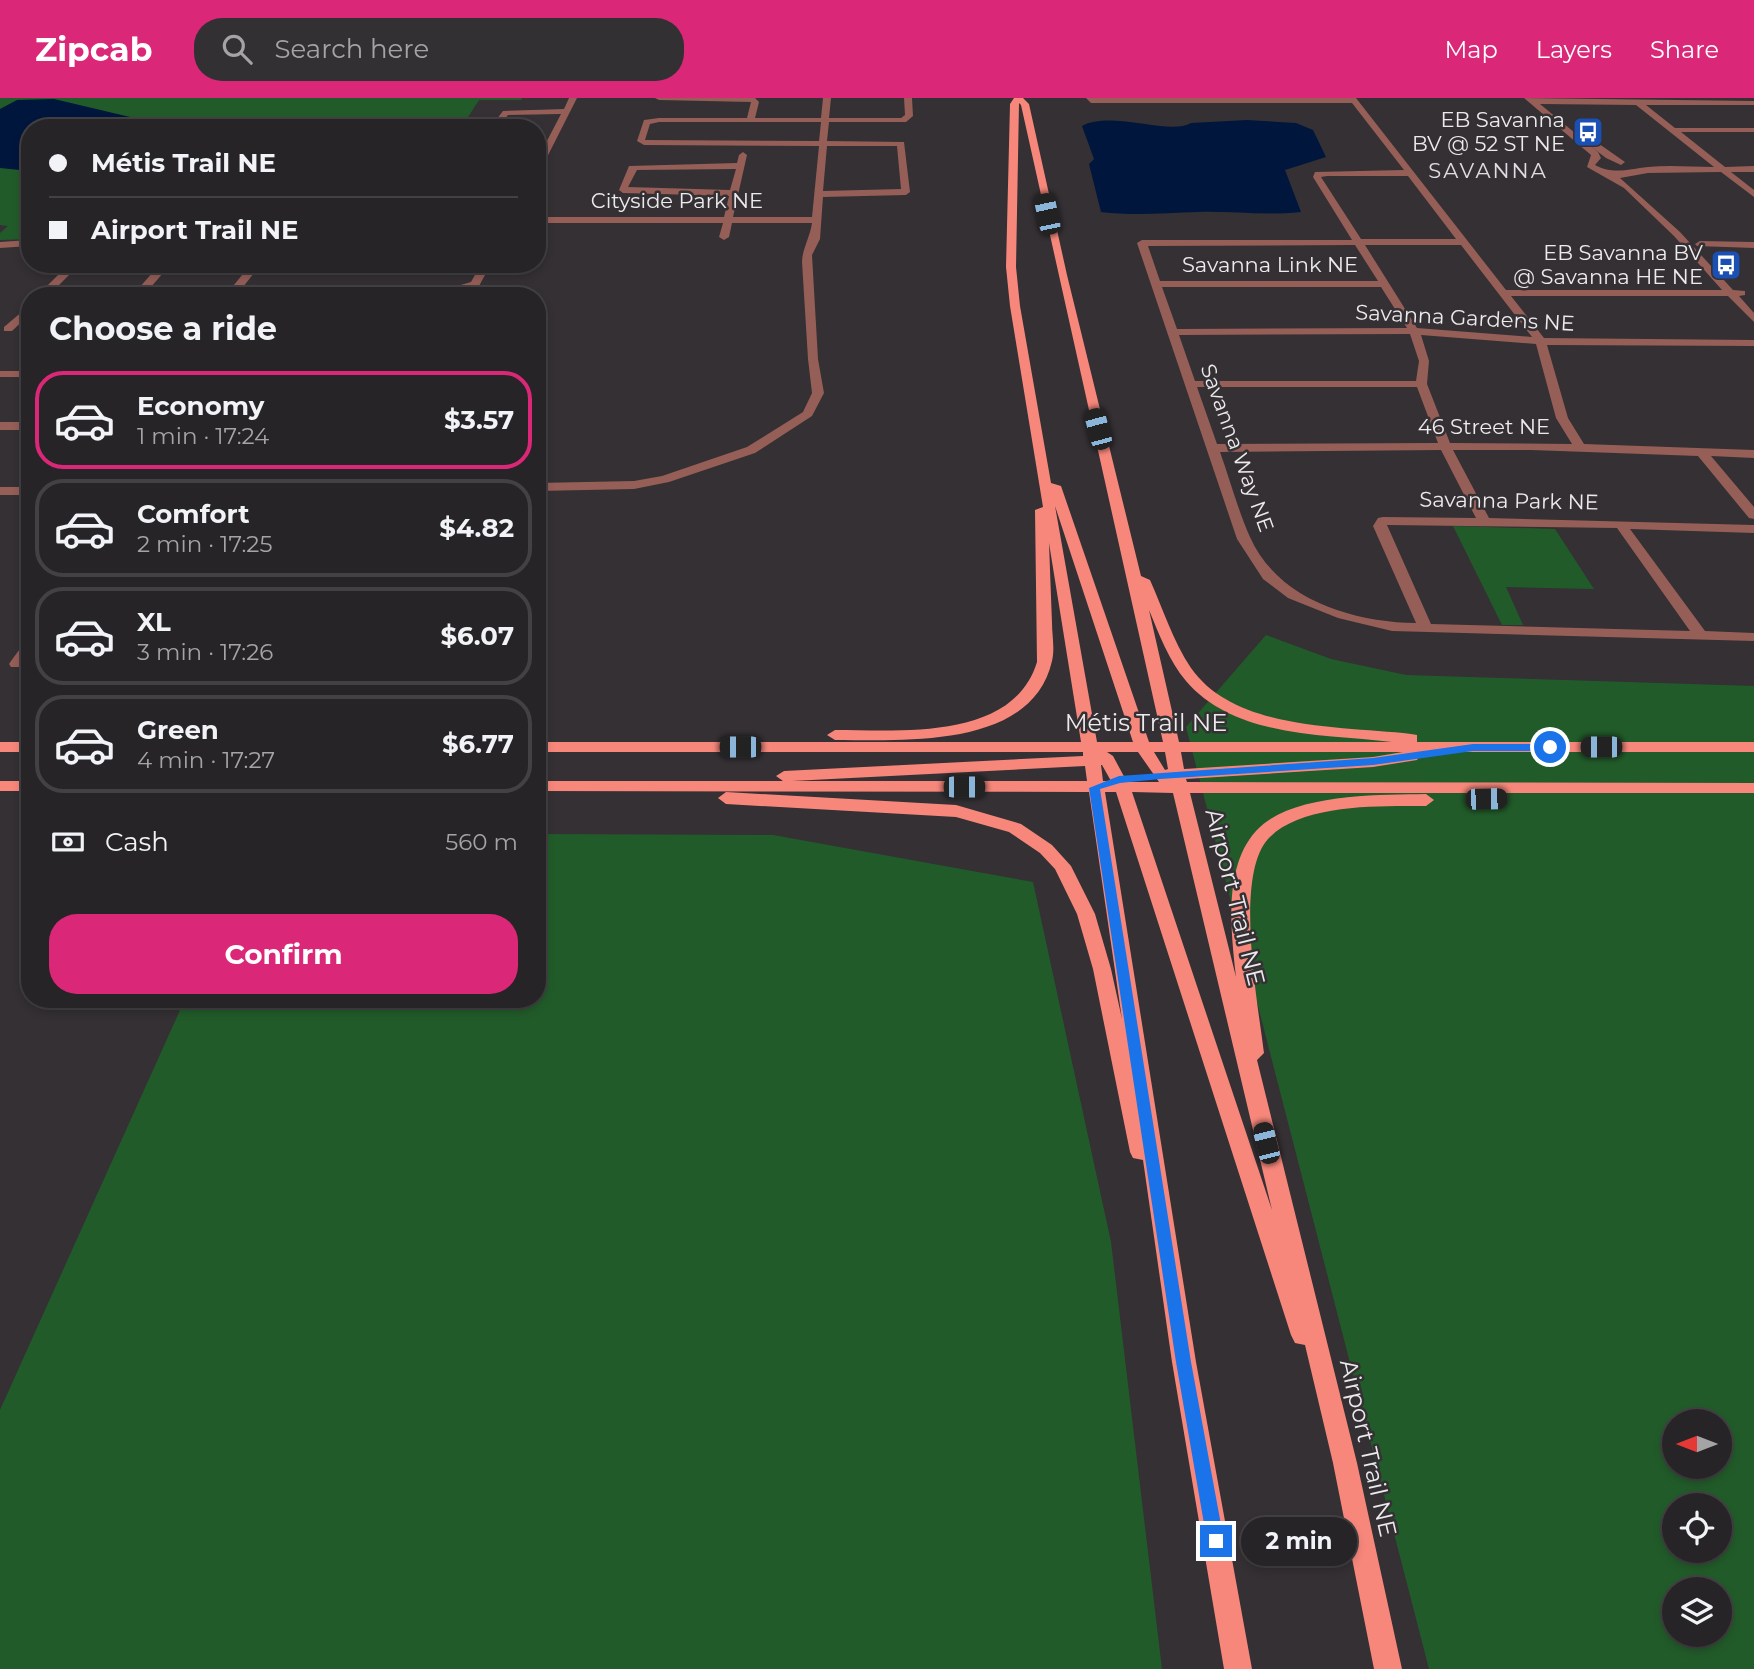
<!DOCTYPE html>
<meta charset="utf-8">
<style>
:root{--surface:#272427;--page:#333033;--text:#f1f3f6;--muted:#a4a4a7;--line:#434144;--accent:#db2777}
body{margin:0;font-family:Montserrat,sans-serif;background:var(--page);color:var(--text);height:100vh;display:flex;flex-direction:column;font-size:26px;white-space:nowrap}
*{box-sizing:border-box;margin:0}
p{font-size:23px;color:var(--muted)}
.icon{flex:none;width:38px;height:38px;fill:none;stroke:currentColor;stroke-width:2;stroke-linecap:round;stroke-linejoin:round}
.map{position:relative;flex:1;overflow:hidden}
.side{position:absolute;left:21px;top:189px;width:525px;height:721px;display:flex;flex-direction:column;background:var(--surface);border-radius:28px;box-shadow:0 4px 10px #0003,0 0 0 2px var(--line)}
.side>*{flex:none}
.hud{position:absolute;left:21px;top:21px;width:525px;height:154px;border-radius:28px;box-shadow:0 4px 10px #0003,0 0 0 2px var(--line);display:grid;align-content:center;height:154px;padding:0 28px;background:var(--surface)}
.needle{width:46px;rotate:270deg}
.controls{position:absolute;left:1662px;top:1311px;display:grid;gap:14px}
.controls a{display:grid;place-items:center;width:70px;height:70px;border-radius:50%;background:var(--surface);box-shadow:0 4px 10px #0003,0 0 0 2px var(--line);font-size:35px}
.end{position:absolute;width:32px;height:32px;margin:-16px;border:9px solid #1a73e8;background:#fff;box-shadow:0 0 0 4px #fff}
.from{border-radius:50%}
.bubble{position:absolute;height:49px;border-radius:24px;background:var(--surface);box-shadow:0 4px 10px #0003,0 0 0 2px var(--line);font-size:23px;font-weight:700;line-height:49px;text-align:center}
.car{position:absolute;width:21px;height:42px;margin:-21px -10px;border-radius:9px;box-shadow:0 0 5px 2px #0007;background:linear-gradient(#222 24%,#8ab4d8 0 40%,#222 0 76%,#8ab4d8 0 86%,#222 0)}
.hud b{display:flex;align-items:center;gap:24px;height:66px;font-size:26px}
.hud b+b{border-top:2px solid var(--line)}
.hud i{width:18px;height:18px;background:var(--text)}
ul{padding:0;list-style:none}
li{display:flex;align-items:center;gap:21px;height:98px;margin:0 14px 10px;padding:0 14px;border:4px solid var(--line);border-radius:28px}
li div{flex:1}
li b{display:block;font-size:26px}
li em{font-style:normal;font-weight:700}
li.current{border-color:var(--accent)}
li>.icon{width:63px;height:63px;stroke-width:1.5}
h2{padding:0 28px;font-size:32px;line-height:84px}
.pay{display:flex;align-items:center;gap:18px;height:77px;padding:0 28px;font-size:26px}
.pay p{margin-inline-start:auto}
.primary-button{display:flex;gap:14px;margin-top:auto;padding:14px 28px}
.primary-button a{flex:1;height:80px;border-radius:28px;background:var(--accent);color:#fff;font-size:28px;font-weight:700;line-height:80px;text-align:center}
header{display:flex;align-items:center;gap:42px;box-sizing:border-box;height:98px;padding:0 35px;background:var(--accent);color:#fff}
header strong{font-size:33px}
nav{display:flex;gap:38px;margin-inline-start:auto;font-size:24px}
.search{width:490px;height:63px;background:var(--page);display:flex;align-items:center;gap:18px;box-sizing:border-box;padding:0 24px;border-radius:28px;color:var(--muted);font-size:26px}
.map>svg:first-child{display:block}
</style>
<header>
<strong>Zipcab</strong>
<div class="search"><svg class="icon" aria-label="search" viewBox="0 0 24 24"><circle cx="10" cy="10" r="6"/><path d="M15 15l6 6"/></svg>Search here</div>
<nav><a>Map</a><a>Layers</a><a>Share</a></nav>
</header>
<div class="map">
<svg width="1754" height="1571" viewBox="0 0 1754 1571">
<rect width="100%" height="100%" fill="#343034"/>
<!-- green -->
<g fill="#225b2a" fill-rule="evenodd">
<path d="M0,0H522L521,2H479L461,30H30V141L0,142V135L8,128L0,127Z"/>
<path d="M1453,428L1555,431L1594,491L1506,489L1523,527H1502Z"/>
<path d="M1266,537L1331,561L1406,577L1754,588V1571H1429L1186,629ZM1675,1323H1720V1368H1675ZM1675,1407H1720V1452H1675ZM1675,1491H1720V1536H1675Z"/>
<path d="M537,736L773,737L1033,784L1111,1144L1162,1571H0V1312L185,901H537Z"/>
</g>
<!-- water -->
<g fill="#00163d">
<path d="M54,1L147,23L192,28L262,30H30V73L0,70V11L17,2Z"/>
<path d="M1247,22L1296,25L1313,32L1326,59L1285,72L1301,114C1263,118 1234,113 1198,114C1165,115 1134,118 1101,114L1089,66L1094,61L1082,28C1112,12 1169,38 1191,25Z"/>
</g>
<g fill="none" stroke-linecap="round" stroke-linejoin="round">
<!-- minor -->
<g fill="#955e57" fill-rule="evenodd">
<path d="M569,0H577L540,73L537,74V62L561,16L508,17L498,30H490L503,13L564,11Z"/>
<path d="M655,0H755L759,4L755,20H821L823,0H831L829,20H901L905,17L904,0H912L913,18L906,24H829L827,43L904,44L910,94L906,97L823,99L820,141L812,157L818,261L824,295L812,318L755,355L669,384L634,391L537,393V385L634,383L662,378L747,349L803,314L812,295L808,261L802,164C802,152 810,139 812,125H732L729,139L724,142L719,139L723,125H537V119H724L729,98L623,95L619,92L629,68L737,65L739,57L743,54L747,57L733,119H812L819,48L644,47L637,43L644,22L659,20H747L751,4L659,2ZM659,24H821L819,43L645,42L650,26ZM827,48H897L901,91L823,93ZM736,71L730,92L628,89L637,72Z"/>
<path d="M1086,0H1356L1506,192H1722L1674,138L1624,90L1587,69L1591,57L1524,0L1754,3V7H1646L1675,30H1754V34H1681L1725,69L1754,68V74H1731L1754,92V99L1721,74L1648,75L1620,80L1680,134L1733,192L1745,193V197L1739,198L1754,215V224L1728,198H1511L1544,240L1754,242V248L1547,247L1568,320L1584,346L1754,352V360L1711,358L1754,409V421L1749,420L1698,358L1531,352H1453L1489,420L1754,427V435L1630,431L1705,533L1754,535V543L1392,533L1338,520L1288,500L1263,481L1237,441L1137,145L1142,142H1352L1313,79L1315,74L1404,72L1352,5H1091ZM1540,6L1636,7L1714,69C1692,69 1670,67 1648,69C1628,71 1614,77 1595,67L1601,60L1598,54ZM1327,78H1408L1456,141H1361L1321,79ZM1355,147L1378,183H1160L1148,148ZM1365,147H1461L1532,239L1417,230ZM1162,189H1381L1407,230L1177,231ZM1410,236L1419,263L1416,283H1195L1179,237ZM1421,237L1536,246L1556,320L1572,346L1450,345L1427,286L1429,263ZM1197,289H1417L1438,345L1217,346ZM1441,352L1476,420L1383,419L1378,420L1373,428L1416,525C1353,524 1278,502 1250,439C1238,412 1230,382 1220,354ZM1387,427L1617,430L1690,533L1431,526Z"/>
<path d="M1592,43H1595L1625,64L1621,67L1606,60L1589,47Z"/>
<path d="M30,142V148L0,150V144Z"/>
<path d="M1700,143L1754,144V150L1697,148L1695,146Z"/>
<path d="M69,166H80L48,198H37Z"/>
<path d="M160,166H171L143,198H132Z"/>
<path d="M251,166H261L243,189H454L471,184L481,166H491L479,188L455,195H238L236,198H225Z"/>
<path d="M30,207V216L12,233H4V229Z"/>
<rect x="0" y="273" width="30" height="6"/>
<rect x="0" y="324" width="30" height="8"/>
<rect x="0" y="389" width="30" height="8"/>
<path d="M30,543L27,561H30V569H11L9,566L11,563L25,544Z"/>
</g>
<!-- major -->
<g fill="#f7877b" fill-rule="evenodd">
<path d="M1014,0H1023L1029,6L1067,177L1141,478L1150,482C1163,511 1173,543 1191,570C1235,633 1342,628 1411,636L1417,637V644H1754V654H1416L1419,658L1417,662L1373,669L1186,681L1187,684L1754,685V695H1190L1236,879C1231,834 1223,769 1256,733C1290,695 1379,697 1426,696L1434,702L1426,708C1381,708 1301,705 1268,741C1234,779 1258,906 1264,955L1257,962L1357,1365L1402,1571H1374L1333,1365L1305,1247L1295,1245L1291,1237L1116,694H1105L1196,1264L1252,1571H1224L1172,1264L1143,1062L1133,1060L1130,1054L1093,871L1077,816L1055,771L1040,755L1009,734L956,719L726,706L718,700L726,694L956,707L1021,726L1052,747L1071,768L1095,816L1111,871L1122,921L1089,694L537,693V683H783L776,678L784,673L1083,658V654H537V644H1081L1049,445C1050,472 1051,499 1052,525C1052,537 1055,551 1052,563C1032,651 905,642 835,642L827,637L835,632C900,632 1013,643 1037,564L1035,412L1043,409L1010,208L1006,169L1010,6ZM1019,5L1021,7L1163,644H1149L1061,388L1051,385L1020,208L1016,169ZM1055,408L1133,644H1097ZM1149,512C1159,536 1169,563 1186,583C1235,640 1324,636 1392,644H1179ZM1107,654H1138L1159,684H1127L1113,658ZM1154,654H1165L1168,671L1165,672ZM1181,654H1403L1373,659L1184,671ZM1101,667H1102L1111,683H1103ZM1085,668L1087,683H792ZM1132,694L1173,695L1272,1112Z"/>
<rect x="0" y="644" width="30" height="10"/>
<rect x="0" y="683" width="30" height="10"/>
</g>
</g>
<!-- route -->
<path fill="#1a73e8" d="M1473,646H1550L1555,649L1550,653H1473L1373,667L1160,681L1120,685L1100,691L1191,1264L1224,1443L1221,1449L1216,1451L1210,1449L1207,1443L1176,1264L1089,690L1119,678L1373,660Z"/>
<!-- icons -->
<defs>
<g id="bus-square" transform="scale(1.575)"><rect x="-9" y="-9" width="18" height="18" rx="4" fill="#1a4fb4" stroke="#343034"/><path d="M-5-6H5V4H4V6H2V4H-2V6H-4V4H-5ZM-3.5-4V0h7V-4ZM-3.5 1.2v1.5H-2V1.2ZM2 1.2v1.5H3.5V1.2Z" fill="#fff"/></g>
</defs>
<g fill-rule="evenodd">
<use href="#bus-square" x="1588" y="34"/>
<use href="#bus-square" x="1726" y="167"/>
</g>
<g text-anchor="middle" stroke-width="5" stroke-linejoin="round" paint-order="stroke">
<!-- far-poi labels -->
<g font-size="21" fill="#eceaec" stroke="#343034" text-anchor="end">
<text x="1565" y="29">EB Savanna<tspan x="1565" dy="24">BV @ 52 ST NE</tspan></text>
<text x="1703" y="162">EB Savanna BV<tspan x="1703" dy="24">@ Savanna HE NE</tspan></text>
</g>
<!-- far-neighbourhood labels -->
<g font-size="21" letter-spacing="2" fill="#e1dce1" stroke="#343034">
<text x="1488" y="80">SAVANNA</text>
</g>
<!-- far-street labels -->
<g font-size="21" fill="#eceaec" stroke="#343034">
<text x="677" y="110">Cityside Park NE</text>
<text x="1270" y="174">Savanna Link NE</text>
<text transform="translate(1465 220) rotate(3)" y="7">Savanna Gardens NE</text>
<text x="1484" y="336">46 Street NE</text>
<text transform="translate(1237 350) rotate(70)" y="7">Savanna Way NE</text>
<text transform="translate(1509 403) rotate(1)" y="7">Savanna Park NE</text>
</g>
<!-- street labels -->
<g font-size="24" fill="#eceaec" stroke="#343034">
<text x="1146" y="633">Métis Trail NE</text>
<text transform="translate(1235 799) rotate(76)" y="8">Airport Trail NE</text>
<text transform="translate(1368 1350) rotate(77)" y="8">Airport Trail NE</text>
</g>
</g>
</svg>
<div class="controls">
<a><svg class="needle" viewBox="-14 -14 28 28"><path d="M0-13l5 13h-10z" fill="#e53935"/><path d="M0 13l5-13h-10z" fill="#a4a4a7"/></svg></a>
<a><svg class="icon" aria-label="locate" viewBox="0 0 24 24"><circle cx="12" cy="12" r="6"/><path d="M12 2v4M12 18v4M2 12h4M18 12h4"/></svg></a>
<a><svg class="icon" aria-label="layers" viewBox="0 0 24 24"><path d="M12 4l9 5-9 5-9-5zM3 14l9 5 9-5"/></svg></a>
</div>
<i class="end from" style="left:1550px;top:649px"></i>
<i class="end" style="left:1216px;top:1443px"></i>
<div class="bubble" style="left:1241px;top:1419px;width:116px">2 min</div>
<i class="car" style="left:1047px;top:116px;rotate:348deg"></i>
<i class="car" style="left:1098px;top:331px;rotate:345deg"></i>
<i class="car" style="left:740px;top:649px;rotate:270deg"></i>
<i class="car" style="left:1601px;top:649px;rotate:270deg"></i>
<i class="car" style="left:964px;top:689px;rotate:90deg"></i>
<i class="car" style="left:1486px;top:701px;rotate:89deg"></i>
<i class="car" style="left:1266px;top:1045px;rotate:346deg"></i>
<div class="hud">
<b><i class="from"></i>Métis Trail NE</b>
<b><i></i>Airport Trail NE</b>
</div>
<section class="side">
<h2>Choose a ride</h2>
<ul>
<li class="current"><svg class="icon" aria-label="car" viewBox="0 0 24 24"><path d="M5 17H2v-5l4-1 3-4h7l3 4 3 1v5h-3M9 17h6M6 11h13"/><circle cx="7" cy="17" r="2"/><circle cx="17" cy="17" r="2"/></svg><div><b>Economy</b><p>1 min · 17:24</p></div><em>$3.57</em></li>
<li><svg class="icon" aria-label="car" viewBox="0 0 24 24"><path d="M5 17H2v-5l4-1 3-4h7l3 4 3 1v5h-3M9 17h6M6 11h13"/><circle cx="7" cy="17" r="2"/><circle cx="17" cy="17" r="2"/></svg><div><b>Comfort</b><p>2 min · 17:25</p></div><em>$4.82</em></li>
<li><svg class="icon" aria-label="car" viewBox="0 0 24 24"><path d="M5 17H2v-5l4-1 3-4h7l3 4 3 1v5h-3M9 17h6M6 11h13"/><circle cx="7" cy="17" r="2"/><circle cx="17" cy="17" r="2"/></svg><div><b>XL</b><p>3 min · 17:26</p></div><em>$6.07</em></li>
<li><svg class="icon" aria-label="car" viewBox="0 0 24 24"><path d="M5 17H2v-5l4-1 3-4h7l3 4 3 1v5h-3M9 17h6M6 11h13"/><circle cx="7" cy="17" r="2"/><circle cx="17" cy="17" r="2"/></svg><div><b>Green</b><p>4 min · 17:27</p></div><em>$6.77</em></li>
</ul>
<div class="pay"><svg class="icon" aria-label="cash" viewBox="0 0 24 24"><path d="M3 7h18v10H3z"/><circle cx="12" cy="12" r="2"/></svg>Cash<p>560 m</p></div>
<div class="primary-button"><a>Confirm</a></div>
</section>
</div>
